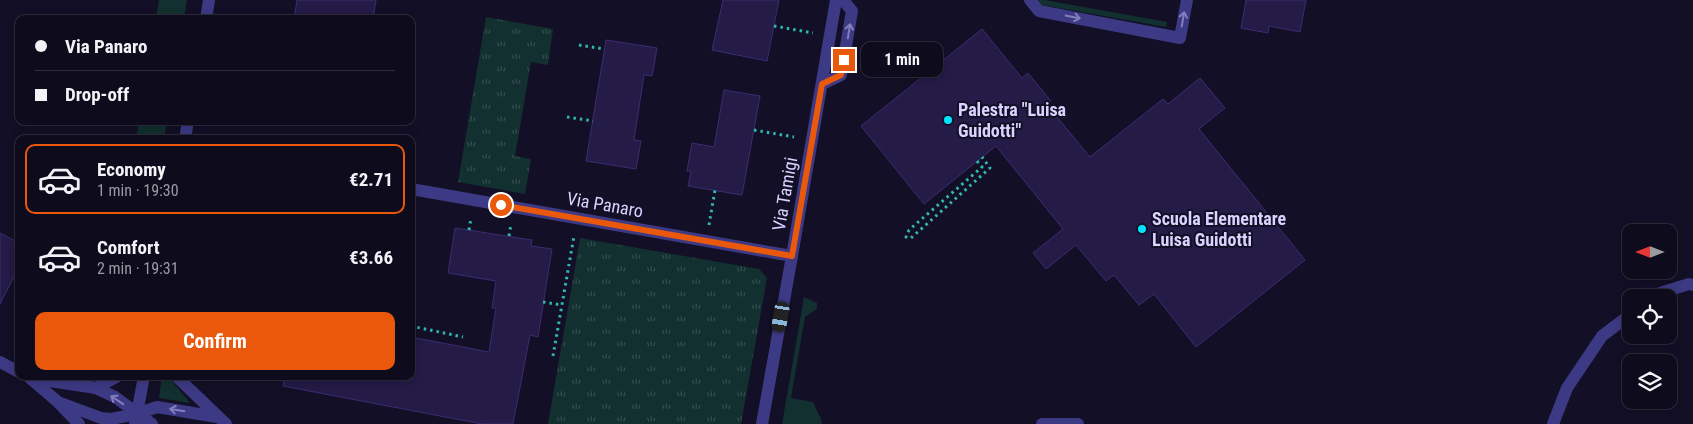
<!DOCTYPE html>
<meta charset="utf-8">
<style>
:root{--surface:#0e0b1c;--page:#171425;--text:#f1f3f6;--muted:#9b9ba3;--line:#2e2b3b;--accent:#ea580c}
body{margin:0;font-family:"Roboto Condensed",sans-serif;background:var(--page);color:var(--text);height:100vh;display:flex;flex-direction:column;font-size:19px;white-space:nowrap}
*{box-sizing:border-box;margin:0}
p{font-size:16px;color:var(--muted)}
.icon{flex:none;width:28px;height:28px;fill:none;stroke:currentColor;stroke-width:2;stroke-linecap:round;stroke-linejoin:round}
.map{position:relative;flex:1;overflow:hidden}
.sheet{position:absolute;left:15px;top:135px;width:400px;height:245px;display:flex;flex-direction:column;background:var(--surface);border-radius:10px;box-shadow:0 2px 12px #0003,0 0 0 1px var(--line)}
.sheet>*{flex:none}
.banner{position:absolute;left:15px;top:15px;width:400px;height:110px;border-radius:10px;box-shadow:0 2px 12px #0003,0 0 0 1px var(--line);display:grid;align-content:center;height:110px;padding:0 20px;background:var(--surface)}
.needle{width:32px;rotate:270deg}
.buttons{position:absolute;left:1622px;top:224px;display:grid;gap:10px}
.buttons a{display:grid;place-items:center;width:55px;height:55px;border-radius:10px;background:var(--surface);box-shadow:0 2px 12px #0003,0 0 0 1px var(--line);font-size:25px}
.end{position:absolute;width:22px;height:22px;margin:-11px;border:6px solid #ea580c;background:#fff;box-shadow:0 0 0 2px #fff}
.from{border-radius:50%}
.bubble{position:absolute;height:35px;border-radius:10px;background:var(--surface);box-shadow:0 2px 12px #0003,0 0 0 1px var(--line);font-size:16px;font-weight:700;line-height:35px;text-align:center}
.car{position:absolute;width:15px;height:30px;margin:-15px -8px;border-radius:6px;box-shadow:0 0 4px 1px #0007;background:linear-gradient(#222 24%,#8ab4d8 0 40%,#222 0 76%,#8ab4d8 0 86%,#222 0)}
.banner b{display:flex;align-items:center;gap:18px;height:48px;font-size:19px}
.banner b+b{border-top:1px solid var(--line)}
.banner i{width:12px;height:12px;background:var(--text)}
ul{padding:9px 0 0;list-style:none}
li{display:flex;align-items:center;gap:15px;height:70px;margin:0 10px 8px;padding:0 10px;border:2px solid transparent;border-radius:10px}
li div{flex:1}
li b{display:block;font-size:19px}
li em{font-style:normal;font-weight:700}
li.current{border-color:var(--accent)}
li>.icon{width:45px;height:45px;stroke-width:1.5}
.action{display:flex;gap:10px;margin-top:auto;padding:10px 20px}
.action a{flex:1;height:58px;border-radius:10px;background:var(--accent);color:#fff;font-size:20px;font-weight:700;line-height:58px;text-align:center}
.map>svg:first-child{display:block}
</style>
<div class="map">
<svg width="1693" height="424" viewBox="0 0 1693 424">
<defs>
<pattern id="park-tufts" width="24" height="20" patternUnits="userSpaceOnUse" patternTransform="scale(1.25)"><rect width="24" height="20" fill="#12302f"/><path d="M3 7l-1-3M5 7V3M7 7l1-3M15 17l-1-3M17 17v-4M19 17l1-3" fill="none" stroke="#344d4e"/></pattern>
</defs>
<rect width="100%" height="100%" fill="#130f26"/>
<!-- grass -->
<g fill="#12302f">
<path d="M159,0H187L184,19H156Z"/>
<path d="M1038,0H1045L1167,22L1166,27L1042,5Z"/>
<path d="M139,121H167L164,139H136Z"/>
<path d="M804,297L817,303V309L805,317L791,398L813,402L821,419L822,424H782Z"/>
<path d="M162,376H168L190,403L159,398Z"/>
</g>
<!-- park -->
<g fill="url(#park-tufts)">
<path d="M486,17L553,29L548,65L531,62L515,156L531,159L525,194L458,182Z"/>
<path d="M580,238L759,269L767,278L741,424H548Z"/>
</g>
<!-- building -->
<g fill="#241b47" stroke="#3b2d73">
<path d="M297,0H376L373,19H294Z"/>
<path d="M723,0H779L767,61L712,50Z"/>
<path d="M1246,0H1306L1300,32L1269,26L1268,33L1241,28Z"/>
<path d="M982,29L1022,78L1028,73L1051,101L1047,105L1090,157L1163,99L1168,104L1200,78L1225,108L1199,129L1305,260L1196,347L1154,294L1139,305L1114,275L1106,281L1076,245L1046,269L1033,253L1063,229L996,146L924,204L861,126Z"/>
<path d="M606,40L657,48L652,76L644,75L634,140L641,141L636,169L586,161Z"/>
<path d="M724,90L760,96L742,195L688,186L691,171H687L692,143L714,147Z"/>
<path d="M455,228L532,240L531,246L552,249L538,337L530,335L513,424H482L283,386L284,376H411V337L489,352L496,308H492L496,281L448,273Z"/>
<path d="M0,233L19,243V267L0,304Z"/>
</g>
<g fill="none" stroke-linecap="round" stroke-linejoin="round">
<!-- path -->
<g stroke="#2fb8b0" stroke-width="3" stroke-dasharray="2.5 4" stroke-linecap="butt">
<path d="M774,26L813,33"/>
<path d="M579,45L604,49"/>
<path d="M567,117L593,121"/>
<path d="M754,130L794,137"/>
<path d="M977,161L982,167L909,230L906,237L911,238L990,168L982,157"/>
<path d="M411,221L414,207"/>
<path d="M709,225L715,190"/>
<path d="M469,230L471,218"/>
<path d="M509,236L511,224"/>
<path d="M543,302L562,305"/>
<path d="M411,326L463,337"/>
<path d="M553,356L574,236"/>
</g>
<!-- minor -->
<g stroke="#3d3a85" stroke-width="12">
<path d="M1030,0L1039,11L1180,38L1187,0"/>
<path d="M206,19L209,0"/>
<path d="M822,84L841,75L852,11L843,0"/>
<path d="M185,139L188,121"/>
<path d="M411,189L792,256"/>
<path d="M1654,298L1660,293L1689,284L1693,285"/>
<path d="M0,362L19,372"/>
<path d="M176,376L226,424"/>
<path d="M30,378L96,388L118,376"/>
<path d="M31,379L58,402L79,424"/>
<path d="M96,388L115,397L152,424"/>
<path d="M58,402L101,418L111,419L137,414L157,407L217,417"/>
<path d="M135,424L144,376"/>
<path d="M762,424L792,256L836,0"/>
<path d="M1042,424H1078"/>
<path d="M1553,424L1567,388L1602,336L1631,314"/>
</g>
</g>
<!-- one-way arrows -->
<defs><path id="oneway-shaft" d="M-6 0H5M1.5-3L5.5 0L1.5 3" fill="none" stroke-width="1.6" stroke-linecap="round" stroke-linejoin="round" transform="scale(1.25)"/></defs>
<g stroke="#837fbc">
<use href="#oneway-shaft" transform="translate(1073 17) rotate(11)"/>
<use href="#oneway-shaft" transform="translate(1183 19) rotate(-80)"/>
<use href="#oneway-shaft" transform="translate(849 31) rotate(-81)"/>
<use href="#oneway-shaft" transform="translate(117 400) rotate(-146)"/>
<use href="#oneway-shaft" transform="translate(177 410) rotate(-171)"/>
</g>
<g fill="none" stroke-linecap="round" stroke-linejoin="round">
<!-- route -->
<path stroke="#ea580c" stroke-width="6" d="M501,205L792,256L822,84L841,75L844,60"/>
</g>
<!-- markers -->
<g fill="#00e5ff" stroke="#130f26" stroke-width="2">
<circle cx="948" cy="120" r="5"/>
<circle cx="1142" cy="229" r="5"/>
</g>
<g text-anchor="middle" stroke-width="4" stroke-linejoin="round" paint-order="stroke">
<!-- poi labels -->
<g font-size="18" font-weight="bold" fill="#d9d4ff" stroke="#130f26" text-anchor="start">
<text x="958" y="116">Palestra "Luisa<tspan x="958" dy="21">Guidotti"</tspan></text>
<text x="1152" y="225">Scuola Elementare<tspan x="1152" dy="21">Luisa Guidotti</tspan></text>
</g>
<!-- street labels -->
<g font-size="18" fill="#d9d4ff" stroke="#130f26">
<text transform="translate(785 194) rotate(-80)" y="6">Via Tamigi</text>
<text transform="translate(605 205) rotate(10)" y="6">Via Panaro</text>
</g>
</g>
</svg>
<div class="buttons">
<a><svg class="needle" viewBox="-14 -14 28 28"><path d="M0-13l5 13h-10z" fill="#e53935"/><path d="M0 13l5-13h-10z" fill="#9b9ba3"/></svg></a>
<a><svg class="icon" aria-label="locate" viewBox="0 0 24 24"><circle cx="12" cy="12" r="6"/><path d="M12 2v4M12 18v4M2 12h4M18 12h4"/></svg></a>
<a><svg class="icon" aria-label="layers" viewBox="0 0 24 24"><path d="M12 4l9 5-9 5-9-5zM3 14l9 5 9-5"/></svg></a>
</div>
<i class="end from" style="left:501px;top:205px"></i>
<i class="end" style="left:844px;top:60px"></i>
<div class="bubble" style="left:861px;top:42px;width:82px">1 min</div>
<i class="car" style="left:781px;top:317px;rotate:190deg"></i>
<div class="banner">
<b><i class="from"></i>Via Panaro</b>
<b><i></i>Drop-off</b>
</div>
<section class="sheet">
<ul>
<li class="current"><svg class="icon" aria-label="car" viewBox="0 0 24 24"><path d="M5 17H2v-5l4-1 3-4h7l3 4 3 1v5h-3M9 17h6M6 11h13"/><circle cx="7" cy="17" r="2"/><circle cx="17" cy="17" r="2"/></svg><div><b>Economy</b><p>1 min · 19:30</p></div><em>€2.71</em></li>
<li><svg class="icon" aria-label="car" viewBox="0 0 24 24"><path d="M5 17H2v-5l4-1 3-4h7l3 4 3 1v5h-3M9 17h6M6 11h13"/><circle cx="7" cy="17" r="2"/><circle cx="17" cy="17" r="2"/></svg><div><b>Comfort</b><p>2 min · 19:31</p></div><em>€3.66</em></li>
</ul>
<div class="action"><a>Confirm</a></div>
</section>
</div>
